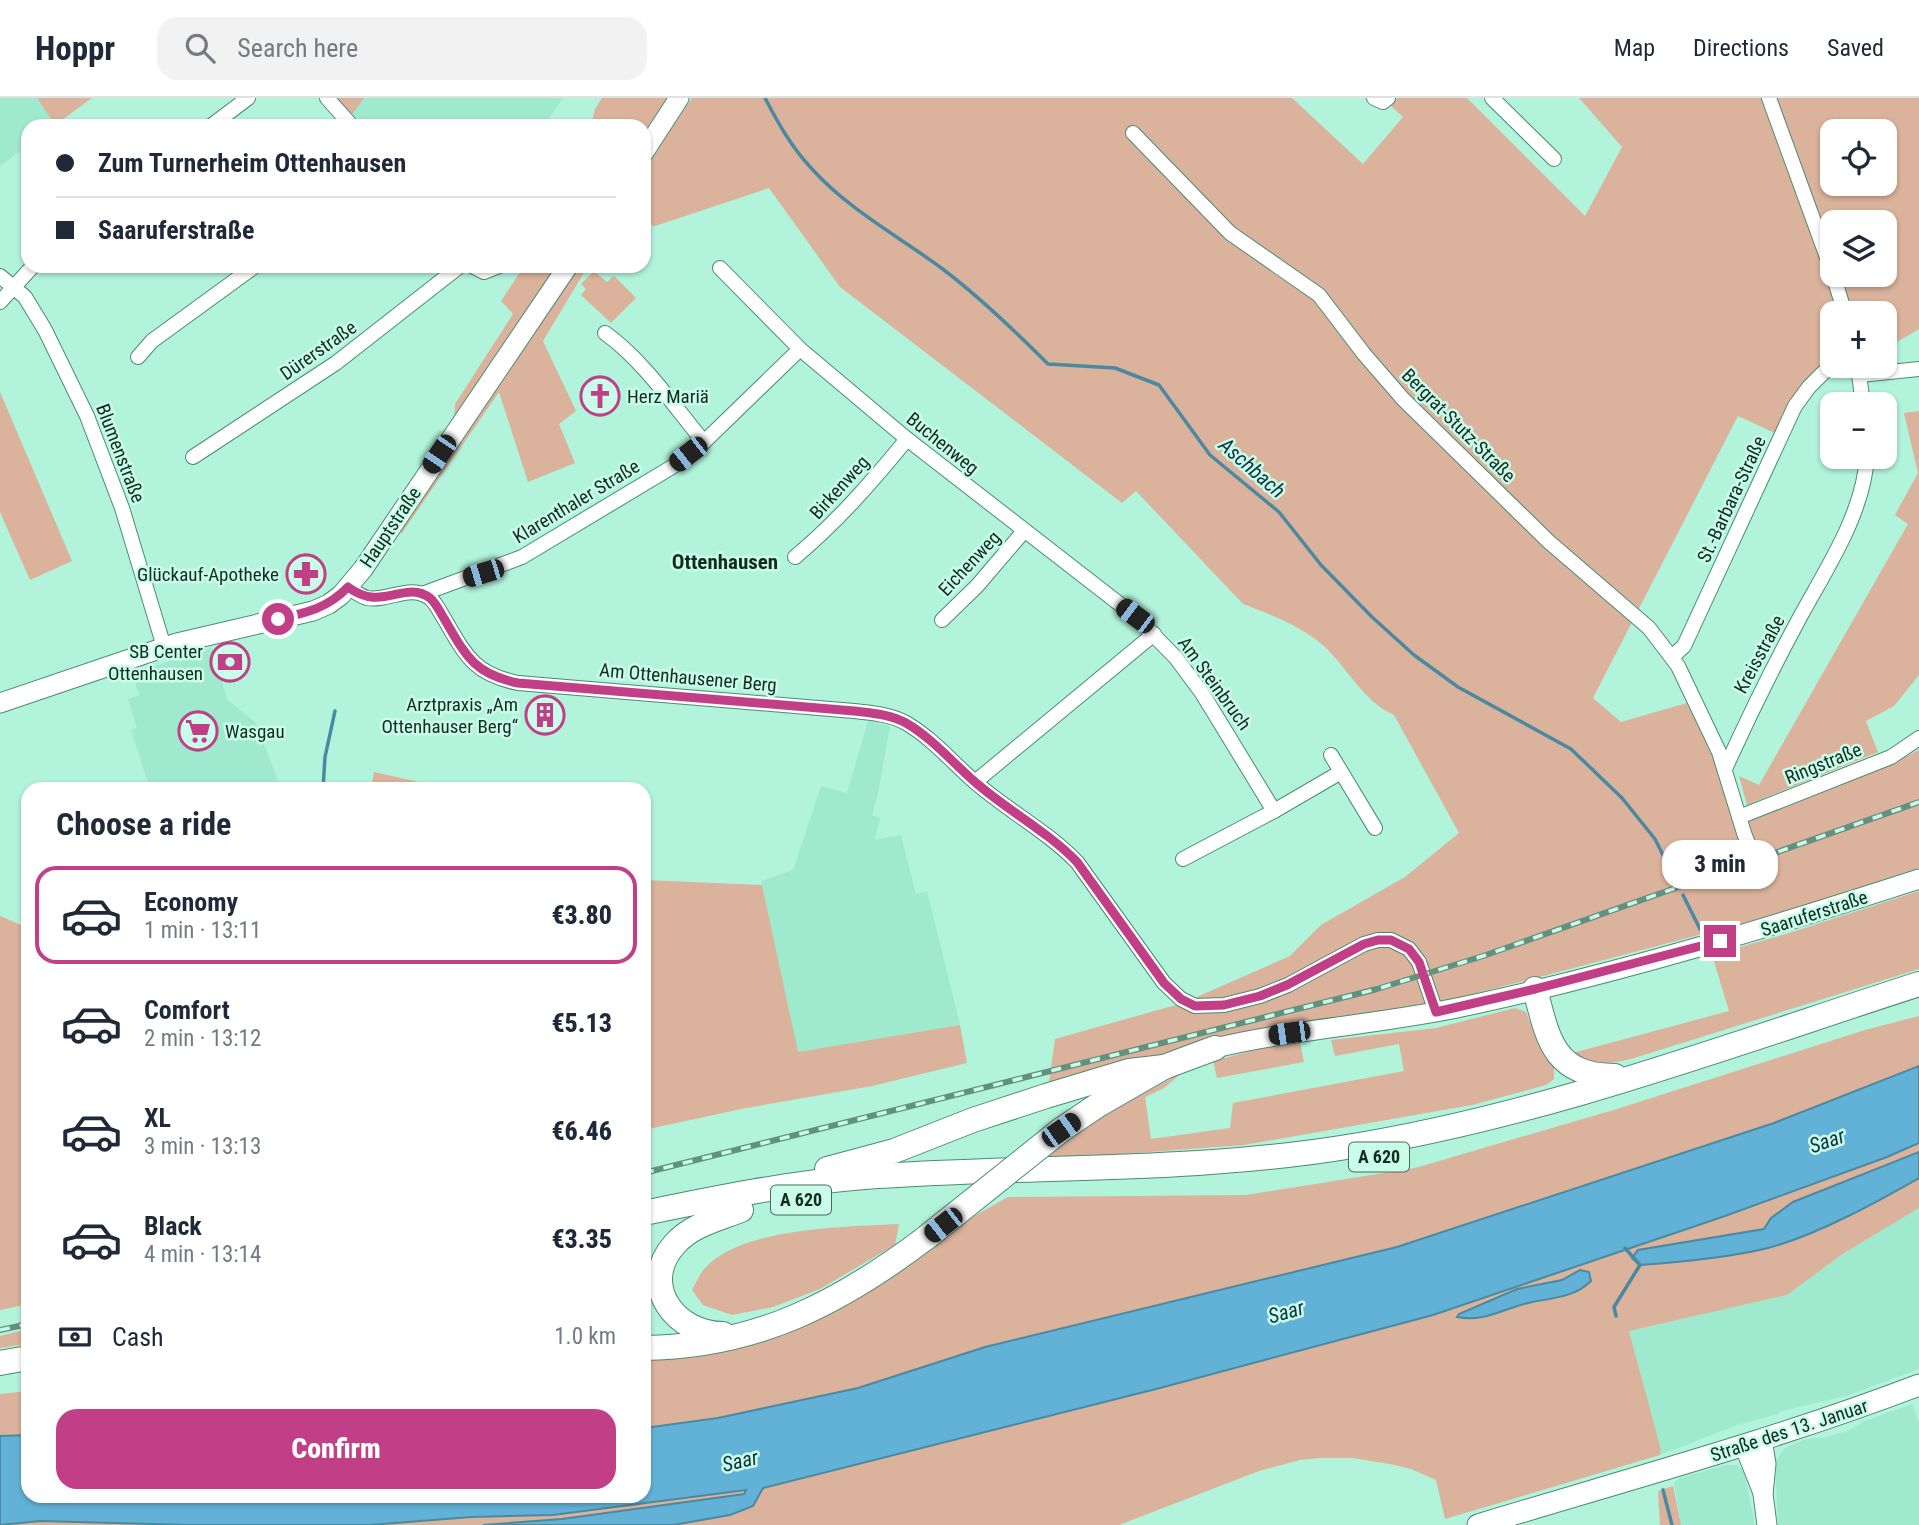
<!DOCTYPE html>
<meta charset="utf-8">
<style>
:root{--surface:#fff;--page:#f2f2f3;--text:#1f2937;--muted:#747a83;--line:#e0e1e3;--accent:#c13f87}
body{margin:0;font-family:"Roboto Condensed",sans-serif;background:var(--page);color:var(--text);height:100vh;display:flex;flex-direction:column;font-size:26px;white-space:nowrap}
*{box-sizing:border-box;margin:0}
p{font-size:23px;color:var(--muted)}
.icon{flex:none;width:38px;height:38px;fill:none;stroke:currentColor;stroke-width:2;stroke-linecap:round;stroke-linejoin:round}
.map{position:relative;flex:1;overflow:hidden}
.details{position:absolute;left:21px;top:684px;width:630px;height:721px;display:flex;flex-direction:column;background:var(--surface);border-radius:21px;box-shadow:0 2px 5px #0004}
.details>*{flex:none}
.guide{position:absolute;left:21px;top:21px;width:630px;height:154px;border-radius:21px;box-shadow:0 2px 5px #0004;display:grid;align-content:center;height:154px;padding:0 35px;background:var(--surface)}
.fabs{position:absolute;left:1820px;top:21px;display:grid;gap:14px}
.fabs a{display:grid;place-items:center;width:77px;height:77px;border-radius:14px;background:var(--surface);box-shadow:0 2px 5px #0004;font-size:35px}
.end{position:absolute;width:32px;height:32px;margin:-16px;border:9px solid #c13f87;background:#fff;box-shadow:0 0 0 4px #fff}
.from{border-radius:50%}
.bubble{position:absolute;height:49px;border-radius:21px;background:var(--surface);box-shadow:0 2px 5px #0004;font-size:23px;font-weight:800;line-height:49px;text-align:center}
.car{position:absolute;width:21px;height:42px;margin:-21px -10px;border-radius:9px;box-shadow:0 0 5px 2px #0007;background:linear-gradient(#222 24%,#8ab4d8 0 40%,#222 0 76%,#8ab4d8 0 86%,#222 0)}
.guide b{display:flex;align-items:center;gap:24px;height:66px;font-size:26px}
.guide b+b{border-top:2px solid var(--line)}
.guide i{width:18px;height:18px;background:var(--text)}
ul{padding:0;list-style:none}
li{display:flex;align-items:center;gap:21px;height:98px;margin:0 14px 10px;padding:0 21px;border:4px solid transparent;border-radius:21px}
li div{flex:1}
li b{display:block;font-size:26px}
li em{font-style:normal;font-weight:800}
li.active{border-color:var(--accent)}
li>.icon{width:63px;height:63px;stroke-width:1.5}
h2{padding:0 35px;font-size:32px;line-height:84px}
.pay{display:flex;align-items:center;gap:18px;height:77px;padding:0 35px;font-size:26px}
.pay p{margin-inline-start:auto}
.cta{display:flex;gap:14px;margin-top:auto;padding:14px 35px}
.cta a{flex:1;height:80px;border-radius:21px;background:var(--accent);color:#fff;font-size:28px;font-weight:800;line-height:80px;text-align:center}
header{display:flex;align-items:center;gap:42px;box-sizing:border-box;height:98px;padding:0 35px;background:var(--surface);border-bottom:2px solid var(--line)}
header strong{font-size:33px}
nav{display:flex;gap:38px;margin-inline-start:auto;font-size:24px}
.search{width:490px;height:63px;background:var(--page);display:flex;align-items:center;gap:18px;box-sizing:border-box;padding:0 24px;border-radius:21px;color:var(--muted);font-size:26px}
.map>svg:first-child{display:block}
</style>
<header>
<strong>Hoppr</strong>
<div class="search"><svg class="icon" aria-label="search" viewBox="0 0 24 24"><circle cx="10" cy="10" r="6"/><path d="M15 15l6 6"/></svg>Search here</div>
<nav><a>Map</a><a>Directions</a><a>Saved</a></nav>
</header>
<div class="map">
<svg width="1919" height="1427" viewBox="0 0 1919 1427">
<rect width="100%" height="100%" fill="#b2f3db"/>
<!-- built -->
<g fill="#9feacf">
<path d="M0,0H37L55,27L28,28V47L0,68Z"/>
<path d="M364,0H563L544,28H361L352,17Z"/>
<path d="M212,550L227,601L256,625L281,691H150L131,632L137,630L128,601L139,597L132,575Z"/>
<path d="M868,623L890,628L878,696L872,717L880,720L875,742L901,737L916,796L927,793L960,927L797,955L761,783L793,772L821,688L847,695Z"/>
<path d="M1919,1110V1271L1846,1298L1781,1313L1778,1316L1737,1327L1660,1357L1661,1352L1629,1233L1787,1197L1844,1155Z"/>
<path d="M1912,1306L1919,1325V1427H1778L1775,1364L1785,1350L1806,1341L1823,1340L1848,1333L1865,1323Z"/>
<path d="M1726,1367H1737L1744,1373L1755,1427H1681L1674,1385L1680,1380Z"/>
</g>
<!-- green -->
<g fill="#dbb29b" fill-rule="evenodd">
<path d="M37,0H92L55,27Z"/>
<path d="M337,0H364L352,17Z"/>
<path d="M602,0H667L644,35V28H591L595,11Z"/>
<path d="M692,0H1292L1363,66L1403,19L1391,8L1397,0H1467L1585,118L1622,49L1579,0H1919V231L1885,251V215H1832V260L1777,336L1738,318L1593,600L1621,624L1687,605L1715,664L1735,729L1890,666L1919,652V770L1778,816L1532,881L1457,900L1048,991L1055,941L1183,905L1290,858L1321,827L1405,779L1459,735L1394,617C1364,604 1348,571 1325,549C1303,529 1270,516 1243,506L1136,393L1122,405L840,189L769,90L655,128L644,127V71ZM1832,33H1885V86H1832ZM1832,124H1885V177H1832Z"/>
<path d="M524,168H557L454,323L455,306L513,216L501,203Z"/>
<path d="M578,168H588L543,243L576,313L559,326L575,365L528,384L499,294L402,435L398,433Z"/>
<path d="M594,173L607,184L614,178L636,200L611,225L581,197L586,191L581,186Z"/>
<path d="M0,294L72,463L30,482L0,414Z"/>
<path d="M1919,313V577L1894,608L1866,623L1878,654L1747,707L1739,678L1759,687L1908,426L1895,417L1918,375L1904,315Z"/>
<path d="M374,674L450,691H371Z"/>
<path d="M644,782L762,787L798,954L960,927L967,965L872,988L741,1011L644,1032Z"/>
<path d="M1919,793V871L1631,961C1602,967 1597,968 1569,956L1729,913L1712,857L1786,836Z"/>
<path d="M0,818L28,830V1206L0,1212Z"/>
<path d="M1515,910L1526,914L1539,948L1554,970V981L1546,987L1472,1007L1244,1047L1042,1062L1104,1017L1183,974L1164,990L1145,999L1151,1041L1230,1030L1233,1005L1404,973L1399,946L1335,958L1331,942L1436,930Z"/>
<path d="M1919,918V968L1774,1025L1397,1149L985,1249L858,1290L718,1320L644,1330V1260L667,1261L756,1246L831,1216L911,1166L967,1122L1008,1099L1246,1097L1415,1070L1617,1011L1865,932Z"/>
<path d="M1300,944L1304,964L1217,980L1213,963L1266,949Z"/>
<path d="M1919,1045V1054L1771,1120L1764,1131L1670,1147L1640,1167C1682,1164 1727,1160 1768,1150C1817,1137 1875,1105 1919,1080V1110L1844,1155L1787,1197L1629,1233L1661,1352L1660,1357L1445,1421L1436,1382L1411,1371L1390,1366L1352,1360H1319L1300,1362L1259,1373L1119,1427H673L730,1417L753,1408L763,1390L1433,1217L1725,1118L1887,1059Z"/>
<path d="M899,1126L895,1147L820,1191L773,1209L732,1217L703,1207L692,1192C696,1185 700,1175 706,1169C744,1129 847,1129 899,1126Z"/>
<path d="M28,1231V1246L0,1250V1238Z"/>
<path d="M28,1293V1337L0,1338V1296Z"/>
<path d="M1673,1388L1681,1427H1660L1658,1393Z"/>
<path d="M746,1392L744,1396L562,1421L483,1427H370L471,1419L553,1417Z"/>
<path d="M40,1423L188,1427H7Z"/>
</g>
<!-- water -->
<g fill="#62b2d7" stroke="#4a8aa1" stroke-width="2">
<path d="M1919,968V1045L1887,1059L1725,1118L1433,1217L1160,1290L763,1390L753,1408L730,1417L673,1427H483L562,1421L744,1396L746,1392L553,1417L471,1419L370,1427H188L40,1423L0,1427V1338L28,1337V1398H644V1330L718,1320L858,1290L985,1249L1397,1149L1774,1025Z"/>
<path d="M1919,1054V1080C1875,1105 1817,1137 1768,1150C1727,1160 1682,1164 1640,1167L1632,1160L1638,1152L1764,1131L1771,1120L1793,1104Z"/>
<path d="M1580,1172L1589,1174L1591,1183C1574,1200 1550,1200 1528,1205C1505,1210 1483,1225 1457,1219L1459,1216L1517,1191L1562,1182Z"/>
</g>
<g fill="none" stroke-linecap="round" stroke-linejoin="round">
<!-- stream -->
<g stroke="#4a8aa1" stroke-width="3.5">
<path d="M765,0C778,25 792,50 812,71C850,113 900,139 944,172C982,201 1015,233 1048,266L1115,270L1159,287L1210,357L1279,414L1321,467L1372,519L1414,557L1458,589L1571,651L1622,700L1655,741L1672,775"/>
<path d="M323,691L325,659L335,613"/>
<path d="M1683,797L1700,831"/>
<path d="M1616,1218L1614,1209L1640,1167L1625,1150"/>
<path d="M1663,1392L1672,1427"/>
</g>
<!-- street casing -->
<g stroke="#4c8a75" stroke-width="16">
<g id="street">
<path d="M327,0L352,28"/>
<path d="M1374,0L1383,4L1388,0"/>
<path d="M1492,0L1554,61"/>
<path d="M1769,0L1832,173"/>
<path d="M211,28L248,0"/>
<path d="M1133,35L1230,135L1319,197L1364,256L1403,301L1548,443L1649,530L1678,568L1719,654L1744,735"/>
<path d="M472,168L484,174L499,168"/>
<path d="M720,170L800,251L907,341L1135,518L1176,560L1202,595L1274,713"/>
<path d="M1833,177L1845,215"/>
<path d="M0,178L25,199L45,232L87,318L122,410L164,549"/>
<path d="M0,204L33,168"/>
<path d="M605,235C644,263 673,307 704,344"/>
<path d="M138,259L152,243L255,168"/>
<path d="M1858,269L1863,306"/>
<path d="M1860,277L1919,271"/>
<path d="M193,359L336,265L460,168"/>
<path d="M795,459C837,424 872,384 907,341"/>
<path d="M348,489C354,493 360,498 367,500C388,504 410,485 430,500C436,505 440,514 445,522C466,558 474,576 518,585L854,613C871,615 890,616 906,625C932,640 953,665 975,684C1008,713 1047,733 1077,764L1164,885L1181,901L1195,908L1224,907L1260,898L1288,887L1364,846L1378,842H1391L1409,851L1419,864L1436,914"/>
<path d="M422,496L522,459L672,369L704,344L800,251"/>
<path d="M942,522L977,488L1024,433"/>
<path d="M1672,559L1684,548L1795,308L1809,289L1832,266"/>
<path d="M1331,657L1375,730"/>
<path d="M1725,671C1748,620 1772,571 1799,521C1826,471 1863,417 1867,359"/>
<path d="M975,684L1154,536"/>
<path d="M1739,719L1891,659L1919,640"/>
<path d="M1183,761L1274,713L1341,674"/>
</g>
</g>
<!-- secondary casing -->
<g stroke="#4c8a75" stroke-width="21">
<g id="secondary">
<path d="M644,54L679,0"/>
<path d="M0,605L177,545L313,513L329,506L341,497L363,471L568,168"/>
<path d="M1215,950C1300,930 1386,926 1471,907C1623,874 1771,829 1919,781"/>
<path d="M1762,1341L1766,1366L1763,1396L1767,1427"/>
<path d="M1744,1347L1763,1395"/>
</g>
</g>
<!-- primary casing -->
<g stroke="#4c8a75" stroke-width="23">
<path id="primary" d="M1478,1427C1626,1382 1775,1342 1919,1287"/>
</g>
<!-- highway casing -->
<g stroke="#4c8a75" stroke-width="26">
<g id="highway">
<path d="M1535,891C1548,942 1554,978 1615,978"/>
<path d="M1061,1032L1098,1007L1164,969L1215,950"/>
<path d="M827,1071L894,1053L973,1022L1046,998L1129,973L1164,969"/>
<path d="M644,1115C716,1100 790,1085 864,1079C1027,1067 1191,1075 1353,1048C1547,1016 1733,946 1919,886"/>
<path d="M723,1236C675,1236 639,1187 674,1147C691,1127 718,1121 741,1112"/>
<path d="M644,1250C756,1249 840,1205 927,1139"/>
<path d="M0,1265L28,1260"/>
</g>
</g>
<!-- street -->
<use href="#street" stroke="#fff" stroke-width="14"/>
<!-- secondary -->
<use href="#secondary" stroke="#fff" stroke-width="19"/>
<!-- primary -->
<use href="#primary" stroke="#fff" stroke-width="21"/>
<!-- highway -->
<use href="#highway" stroke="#fff" stroke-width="24"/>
<!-- rail casing -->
<g stroke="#639180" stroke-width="6">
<g id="rail">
<path d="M644,1075L1377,891L1483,858L1919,704"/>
<path d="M0,1232L28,1226"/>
</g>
</g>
<!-- rail -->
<use href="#rail" stroke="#cafde9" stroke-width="3.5" stroke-dasharray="10" stroke-linecap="butt"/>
<!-- street-bridge casing -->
<g stroke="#4c8a75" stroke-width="16" stroke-linecap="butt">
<path id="street-bridge" d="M1744,735L1759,776"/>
</g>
<!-- highway-bridge casing -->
<g stroke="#4c8a75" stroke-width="26" stroke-linecap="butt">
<path id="highway-bridge" d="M927,1139L1061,1032"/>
</g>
<!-- street-bridge -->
<use href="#street-bridge" stroke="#fff" stroke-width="14"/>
<!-- highway-bridge -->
<use href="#highway-bridge" stroke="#fff" stroke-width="24"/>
</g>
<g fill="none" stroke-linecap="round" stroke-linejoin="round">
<!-- route -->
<path stroke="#c13f87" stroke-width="9" d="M278,521C306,515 328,510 348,489C382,515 405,481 430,500C436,505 440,514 445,522C466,558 474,576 518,585L854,613C871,615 890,616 906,625C932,640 953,665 975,684C1008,713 1047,733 1077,764L1164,885L1181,901L1195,908L1224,907L1260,898L1287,887L1364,846L1378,842H1391L1409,851L1419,864L1436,914L1535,891L1720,843"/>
</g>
<!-- icons -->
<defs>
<g id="church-ring" transform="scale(2.0125)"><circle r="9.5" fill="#cafde9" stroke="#c13f87" stroke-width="1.5"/><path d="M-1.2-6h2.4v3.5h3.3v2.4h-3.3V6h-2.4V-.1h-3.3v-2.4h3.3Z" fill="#c13f87"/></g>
<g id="pharmacy-ring" transform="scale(2.0125)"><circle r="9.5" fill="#cafde9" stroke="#c13f87" stroke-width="1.5"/><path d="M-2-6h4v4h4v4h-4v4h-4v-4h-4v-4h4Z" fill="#c13f87"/></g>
<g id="bank-ring" transform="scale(2.0125)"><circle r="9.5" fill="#cafde9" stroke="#c13f87" stroke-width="1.5"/><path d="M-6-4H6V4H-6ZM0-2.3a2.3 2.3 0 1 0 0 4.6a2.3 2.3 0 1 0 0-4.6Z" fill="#c13f87"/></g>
<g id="building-ring" transform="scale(2.0125)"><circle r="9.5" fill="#cafde9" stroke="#c13f87" stroke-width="1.5"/><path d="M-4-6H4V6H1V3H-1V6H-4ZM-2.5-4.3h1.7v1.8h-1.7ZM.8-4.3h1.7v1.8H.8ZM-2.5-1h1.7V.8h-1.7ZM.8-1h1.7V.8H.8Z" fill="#c13f87"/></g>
<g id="supermarket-ring" transform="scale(2.0125)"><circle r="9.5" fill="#cafde9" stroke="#c13f87" stroke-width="1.5"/><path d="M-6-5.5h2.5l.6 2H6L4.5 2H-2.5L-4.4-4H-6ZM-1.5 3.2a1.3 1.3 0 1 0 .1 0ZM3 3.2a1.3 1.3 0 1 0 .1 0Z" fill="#c13f87"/></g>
</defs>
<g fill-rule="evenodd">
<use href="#church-ring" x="600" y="298"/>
<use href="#pharmacy-ring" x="306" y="476"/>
<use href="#bank-ring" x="230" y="564"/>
<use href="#building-ring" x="545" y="617"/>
<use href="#supermarket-ring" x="198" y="633"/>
</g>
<g text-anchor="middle" stroke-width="5" stroke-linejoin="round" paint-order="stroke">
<!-- shield labels -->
<g fill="#cafde9" stroke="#496b5e" stroke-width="2">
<rect x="1349" y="1044.5" width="60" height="29" rx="5"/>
<rect x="771" y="1087.5" width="60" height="29" rx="5"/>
</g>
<g font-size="18" font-weight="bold" fill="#122c23">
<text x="1379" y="1065">A 620</text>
<text x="801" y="1108">A 620</text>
</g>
<!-- street labels -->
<g font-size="19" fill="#122c23" stroke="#cafde9">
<text transform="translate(318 252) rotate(-35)" y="7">Dürerstraße</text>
<text transform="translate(1459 327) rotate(45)" y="7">Bergrat-Stutz-Straße</text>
<text transform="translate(943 345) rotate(39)" y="7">Buchenweg</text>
<text transform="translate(121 355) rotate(69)" y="7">Blumenstraße</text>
<text transform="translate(839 389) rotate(-48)" y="7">Birkenweg</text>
<text transform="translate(1731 401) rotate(-65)" y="7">St.-Barbara-Straße</text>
<text transform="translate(576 403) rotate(-31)" y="7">Klarenthaler Straße</text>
<text transform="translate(390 429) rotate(-56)" y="7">Hauptstraße</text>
<text transform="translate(969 465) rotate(-47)" y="7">Eichenweg</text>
<text transform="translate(1759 556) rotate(-62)" y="7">Kreisstraße</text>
<text transform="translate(688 579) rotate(5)" y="7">Am Ottenhausener Berg</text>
<text transform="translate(1215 585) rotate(54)" y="7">Am Steinbruch</text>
<text transform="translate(1823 665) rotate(-22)" y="7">Ringstraße</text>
<text transform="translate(1814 815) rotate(-18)" y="7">Saaruferstraße</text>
<text transform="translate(1789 1332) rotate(-18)" y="7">Straße des 13. Januar</text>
</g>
<!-- poi labels -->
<g font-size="19" fill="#122c23" stroke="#cafde9" text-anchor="end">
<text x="627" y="305" text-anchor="start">Herz Mariä</text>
<text x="279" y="483">Glückauf-Apotheke</text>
<text x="203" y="560">SB Center<tspan x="203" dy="22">Ottenhausen</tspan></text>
<text x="518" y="613">Arztpraxis „Am<tspan x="518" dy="22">Ottenhauser Berg“</tspan></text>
<text x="225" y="640" text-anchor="start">Wasgau</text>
</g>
<!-- water labels -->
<g font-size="21" font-style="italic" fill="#0f3444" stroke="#cafde9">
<text transform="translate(1252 370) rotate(41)" y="7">Aschbach</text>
<text transform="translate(1827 1043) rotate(-19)" y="7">Saar</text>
<text transform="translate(1286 1214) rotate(-16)" y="7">Saar</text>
<text transform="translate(740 1363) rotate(-13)" y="7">Saar</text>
</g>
<!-- neighbourhood labels -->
<g font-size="21" font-weight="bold" fill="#122c23" stroke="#cafde9">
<text x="725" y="471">Ottenhausen</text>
</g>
</g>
</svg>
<div class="fabs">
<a><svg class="icon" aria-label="locate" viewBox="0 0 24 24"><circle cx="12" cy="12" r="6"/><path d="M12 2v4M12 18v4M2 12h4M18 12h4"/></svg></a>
<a><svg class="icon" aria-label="layers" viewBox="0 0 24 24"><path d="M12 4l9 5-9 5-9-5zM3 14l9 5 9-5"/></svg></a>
<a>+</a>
<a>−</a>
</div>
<i class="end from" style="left:278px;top:521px"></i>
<i class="end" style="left:1720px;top:843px"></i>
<div class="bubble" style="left:1662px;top:742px;width:116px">3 min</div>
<i class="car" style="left:439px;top:356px;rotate:214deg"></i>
<i class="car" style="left:688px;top:356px;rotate:232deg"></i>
<i class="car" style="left:483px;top:475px;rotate:253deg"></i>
<i class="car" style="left:1135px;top:518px;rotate:307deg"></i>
<i class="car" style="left:1289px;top:935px;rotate:262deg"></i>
<i class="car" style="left:1061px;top:1032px;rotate:55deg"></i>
<i class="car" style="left:943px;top:1127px;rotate:232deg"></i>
<div class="guide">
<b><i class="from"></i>Zum Turnerheim Ottenhausen</b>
<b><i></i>Saaruferstraße</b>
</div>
<section class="details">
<h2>Choose a ride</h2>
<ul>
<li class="active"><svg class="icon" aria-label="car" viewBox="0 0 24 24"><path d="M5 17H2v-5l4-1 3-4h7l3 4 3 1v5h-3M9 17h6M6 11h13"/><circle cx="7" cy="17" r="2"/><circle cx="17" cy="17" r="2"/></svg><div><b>Economy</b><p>1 min · 13:11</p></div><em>€3.80</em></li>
<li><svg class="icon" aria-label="car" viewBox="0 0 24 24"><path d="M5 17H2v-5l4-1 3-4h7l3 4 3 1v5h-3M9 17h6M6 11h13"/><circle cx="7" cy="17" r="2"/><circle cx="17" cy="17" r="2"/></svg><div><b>Comfort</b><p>2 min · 13:12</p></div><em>€5.13</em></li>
<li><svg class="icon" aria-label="car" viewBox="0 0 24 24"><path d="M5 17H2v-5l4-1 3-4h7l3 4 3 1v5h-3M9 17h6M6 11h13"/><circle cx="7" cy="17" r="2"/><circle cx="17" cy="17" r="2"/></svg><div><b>XL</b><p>3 min · 13:13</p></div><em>€6.46</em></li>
<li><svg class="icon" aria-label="car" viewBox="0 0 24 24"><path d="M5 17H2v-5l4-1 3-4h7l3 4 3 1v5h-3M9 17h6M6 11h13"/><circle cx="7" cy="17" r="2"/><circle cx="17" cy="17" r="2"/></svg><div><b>Black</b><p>4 min · 13:14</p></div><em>€3.35</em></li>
</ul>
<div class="pay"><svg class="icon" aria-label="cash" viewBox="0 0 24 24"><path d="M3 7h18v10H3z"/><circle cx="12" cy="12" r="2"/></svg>Cash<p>1.0 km</p></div>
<div class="cta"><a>Confirm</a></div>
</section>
</div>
